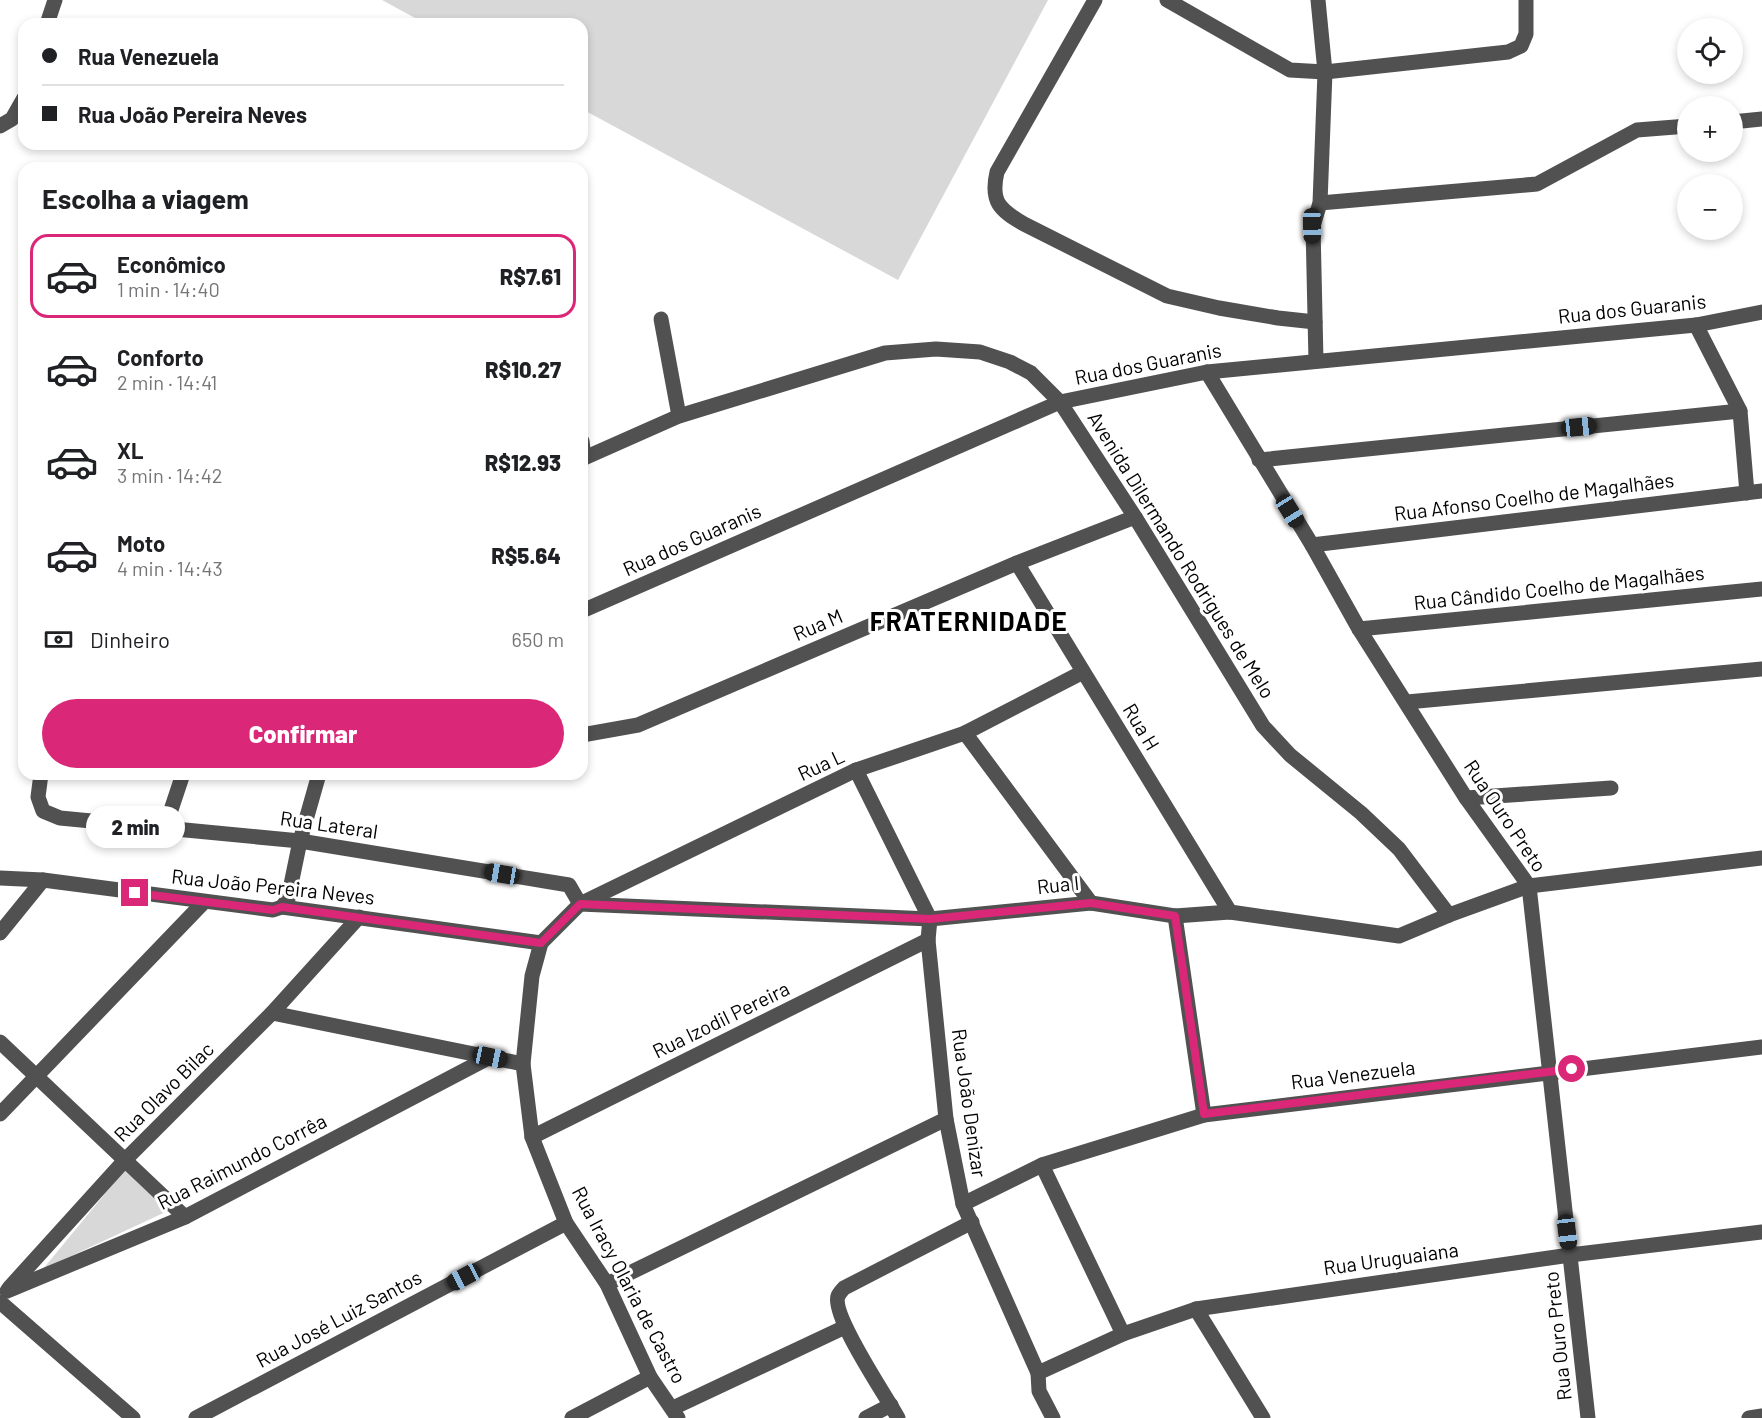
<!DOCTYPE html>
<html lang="pt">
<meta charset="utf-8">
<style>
:root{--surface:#fff;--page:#f6f6f6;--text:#202124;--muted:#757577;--line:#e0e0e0;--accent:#db2777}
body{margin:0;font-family:Barlow,sans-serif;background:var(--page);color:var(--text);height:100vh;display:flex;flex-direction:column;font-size:22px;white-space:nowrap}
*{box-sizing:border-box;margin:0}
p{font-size:20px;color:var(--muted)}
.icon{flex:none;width:33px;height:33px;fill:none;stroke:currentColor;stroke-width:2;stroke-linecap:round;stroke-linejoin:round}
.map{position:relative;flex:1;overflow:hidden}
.sheet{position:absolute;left:18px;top:162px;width:570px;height:618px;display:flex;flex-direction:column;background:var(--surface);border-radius:18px;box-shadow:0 3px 9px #0003}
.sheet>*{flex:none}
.guide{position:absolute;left:18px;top:18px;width:570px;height:132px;border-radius:18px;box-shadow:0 3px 9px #0003;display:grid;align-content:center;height:132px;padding:0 24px;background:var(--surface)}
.tools{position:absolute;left:1677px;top:18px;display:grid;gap:12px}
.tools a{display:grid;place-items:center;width:66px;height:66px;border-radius:50%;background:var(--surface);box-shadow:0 3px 9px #0003;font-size:30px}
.end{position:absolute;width:27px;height:27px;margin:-14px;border:8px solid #db2777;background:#fff;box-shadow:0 0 0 3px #fff}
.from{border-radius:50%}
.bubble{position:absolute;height:42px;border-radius:21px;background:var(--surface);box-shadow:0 3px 9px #0003;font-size:20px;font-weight:800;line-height:42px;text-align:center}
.car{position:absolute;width:18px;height:36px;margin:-18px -9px;border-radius:8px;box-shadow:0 0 4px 2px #0007;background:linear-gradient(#222 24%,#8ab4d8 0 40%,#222 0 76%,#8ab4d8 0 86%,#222 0)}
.guide b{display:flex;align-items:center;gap:21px;height:57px;font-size:22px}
.guide b+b{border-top:2px solid var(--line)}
.guide i{width:15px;height:15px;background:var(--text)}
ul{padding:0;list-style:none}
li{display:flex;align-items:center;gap:18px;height:84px;margin:0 12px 9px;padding:0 12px;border:3px solid transparent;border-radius:18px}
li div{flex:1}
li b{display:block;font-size:22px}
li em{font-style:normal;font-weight:800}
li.current{border-color:var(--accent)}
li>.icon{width:54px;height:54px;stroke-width:1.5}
h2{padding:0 24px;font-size:27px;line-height:72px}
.pay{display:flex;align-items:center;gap:15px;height:66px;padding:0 24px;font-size:22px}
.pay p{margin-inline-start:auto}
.primary-button{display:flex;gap:12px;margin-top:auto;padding:12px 24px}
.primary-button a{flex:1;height:69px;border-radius:36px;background:var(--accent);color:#fff;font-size:24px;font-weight:800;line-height:69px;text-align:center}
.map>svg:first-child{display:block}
</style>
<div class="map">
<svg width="1762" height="1418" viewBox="0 0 1762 1418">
<rect width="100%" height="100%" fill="#fff"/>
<!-- green -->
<g fill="#d8d8d8">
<path d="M382,0H1048L898,280L582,109V24H426Z"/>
<path d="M127,1167L170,1210L43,1269Z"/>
</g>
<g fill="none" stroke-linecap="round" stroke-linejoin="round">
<!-- minor -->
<g stroke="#515151" stroke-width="15">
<path d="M1095,0L997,172C990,202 1000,210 1024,224L1167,296L1219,308L1278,318L1315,322"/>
<path d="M1167,0L1290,70L1325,72L1508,52L1521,46L1526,34V0"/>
<path d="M47,24L55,0"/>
<path d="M1732,122L1762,119"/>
<path d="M0,126L12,119L24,98"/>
<path d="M1320,203L1537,184L1637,130L1688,126"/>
<path d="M661,319L679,416"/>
<path d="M1696,325L1740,411L1747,493"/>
<path d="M1316,361L1313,226L1320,203L1325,72L1318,0"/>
<path d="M1207,372L1312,545L1359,629L1466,798L1529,886L1588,1418"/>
<path d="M582,441L584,458"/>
<path d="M582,459L679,416L885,353L936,349L980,352L1010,362L1031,373L1060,402L1135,517L1263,726L1290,755L1361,813L1399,849L1449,915"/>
<path d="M1259,460L1740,411"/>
<path d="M1312,545L1762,491"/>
<path d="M1017,563L1230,912"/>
<path d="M582,611L1060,402L1207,372L1696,325L1762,312"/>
<path d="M1359,629L1762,589"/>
<path d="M1407,702L1762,669"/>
<path d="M965,733L1091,903"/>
<path d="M582,735L638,725L1017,563L1135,517"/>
<path d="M856,770L930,919L928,940L946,1119L963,1204L1038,1373L1039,1391L1053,1418"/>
<path d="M41,774L38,797L43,811L60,818L300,841L569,885L580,904"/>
<path d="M1466,798L1611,788"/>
<path d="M165,828L183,774"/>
<path d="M0,878L43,880L273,910L282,907L541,943"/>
<path d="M580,904L930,919L1091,903L1175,916L1230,912L1399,936L1449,915L1529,886L1762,858"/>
<path d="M282,907L288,899L300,841L319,774"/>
<path d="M1175,916L1204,1115"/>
<path d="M0,933L43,880"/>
<path d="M272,1013L523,1064"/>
<path d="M0,1042L185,1217"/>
<path d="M0,1114L204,902"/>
<path d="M532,1137L928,940"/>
<path d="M1042,1165L1123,1334"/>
<path d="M963,1204L1042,1165L1204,1115L1762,1047"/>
<path d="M607,1284L946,1119"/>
<path d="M9,1288L125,1160L272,1013L359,917"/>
<path d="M7,1291L185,1217L490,1057"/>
<path d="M0,1302L133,1418"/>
<path d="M1196,1309L1263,1418"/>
<path d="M1038,1373L1123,1334L1196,1309L1570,1255L1762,1232"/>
<path d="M673,1408L845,1327"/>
<path d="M196,1418L566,1223"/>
<path d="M572,1418L650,1377"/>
<path d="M678,1418L650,1377L607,1284L566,1223L532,1137L523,1064L532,976L541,943L580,904L856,770L965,733L1083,672"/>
<path d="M866,1418L891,1405"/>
<path d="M898,1418C887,1397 831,1316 838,1296C838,1295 843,1289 844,1288L972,1222"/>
<path d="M1749,1418L1762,1416"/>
</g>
</g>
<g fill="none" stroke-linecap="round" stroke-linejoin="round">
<!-- route -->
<path stroke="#db2777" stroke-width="8" d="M135,893L273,910L282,907L541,943L580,904L930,919L1091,903L1175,916L1204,1114L1572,1069"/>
</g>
<g text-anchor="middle" stroke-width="6" stroke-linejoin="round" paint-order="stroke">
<!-- street labels -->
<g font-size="20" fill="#000" stroke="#fff">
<text transform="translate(1632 309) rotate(-6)" y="7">Rua dos Guaranis</text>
<text transform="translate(1148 364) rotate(-11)" y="7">Rua dos Guaranis</text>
<text transform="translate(1534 497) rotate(-7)" y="7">Rua Afonso Coelho de Magalhães</text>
<text transform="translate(692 540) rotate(-24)" y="7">Rua dos Guaranis</text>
<text transform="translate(1181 555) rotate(58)" y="7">Avenida Dilermando Rodrigues de Melo</text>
<text transform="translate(1559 588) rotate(-6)" y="7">Rua Cândido Coelho de Magalhães</text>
<text transform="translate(818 625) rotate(-23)" y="7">Rua M</text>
<text transform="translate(1141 727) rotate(59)" y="7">Rua H</text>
<text transform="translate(821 765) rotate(-25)" y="7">Rua L</text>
<text transform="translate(1505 816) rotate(56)" y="7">Rua Ouro Preto</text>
<text transform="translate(329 825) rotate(8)" y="7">Rua Lateral</text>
<text transform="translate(1058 885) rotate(-6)" y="7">Rua I</text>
<text transform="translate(273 887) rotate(6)" y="7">Rua João Pereira Neves</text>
<text transform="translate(721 1020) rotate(-26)" y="7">Rua Izodil Pereira</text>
<text transform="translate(1353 1075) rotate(-7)" y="7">Rua Venezuela</text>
<text transform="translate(164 1092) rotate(-45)" y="7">Rua Olavo Bilac</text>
<text transform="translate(969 1103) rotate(82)" y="7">Rua João Denizar</text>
<text transform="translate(242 1162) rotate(-27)" y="7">Rua Raimundo Corrêa</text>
<text transform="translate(1391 1259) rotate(-8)" y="7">Rua Uruguaiana</text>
<text transform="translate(629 1285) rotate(62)" y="7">Rua Iracy Olaria de Castro</text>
<text transform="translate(339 1319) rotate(-28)" y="7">Rua José Luiz Santos</text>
<text transform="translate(1558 1336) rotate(-96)" y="7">Rua Ouro Preto</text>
</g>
<!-- district labels -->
<g font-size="26" font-weight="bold" letter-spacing="1.5" fill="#000" stroke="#fff">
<text x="969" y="631">FRATERNIDADE</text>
</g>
</g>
</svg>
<div class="tools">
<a><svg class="icon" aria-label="locate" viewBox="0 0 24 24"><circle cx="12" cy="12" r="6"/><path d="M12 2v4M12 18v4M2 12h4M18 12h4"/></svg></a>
<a>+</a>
<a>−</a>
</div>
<i class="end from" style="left:1572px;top:1069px"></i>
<i class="end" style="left:135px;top:893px"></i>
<div class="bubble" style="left:86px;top:806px;width:99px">2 min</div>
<i class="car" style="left:1312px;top:226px;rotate:179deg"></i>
<i class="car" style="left:1579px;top:427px;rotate:84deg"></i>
<i class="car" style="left:1290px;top:511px;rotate:148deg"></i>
<i class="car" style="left:502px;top:874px;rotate:280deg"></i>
<i class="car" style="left:490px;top:1057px;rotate:102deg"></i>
<i class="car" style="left:1567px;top:1232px;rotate:173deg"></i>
<i class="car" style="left:464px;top:1277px;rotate:242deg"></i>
<div class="guide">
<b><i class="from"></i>Rua Venezuela</b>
<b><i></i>Rua João Pereira Neves</b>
</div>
<section class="sheet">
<h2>Escolha a viagem</h2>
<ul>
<li class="current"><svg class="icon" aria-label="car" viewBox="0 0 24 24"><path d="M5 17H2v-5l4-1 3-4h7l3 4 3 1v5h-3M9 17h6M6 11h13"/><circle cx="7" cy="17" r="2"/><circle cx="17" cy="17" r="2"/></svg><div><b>Econômico</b><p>1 min · 14:40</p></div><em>R$7.61</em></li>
<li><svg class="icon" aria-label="car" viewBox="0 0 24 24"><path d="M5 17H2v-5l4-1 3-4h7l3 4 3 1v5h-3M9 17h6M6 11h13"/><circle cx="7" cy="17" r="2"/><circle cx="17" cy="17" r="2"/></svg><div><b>Conforto</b><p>2 min · 14:41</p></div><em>R$10.27</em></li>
<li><svg class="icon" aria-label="car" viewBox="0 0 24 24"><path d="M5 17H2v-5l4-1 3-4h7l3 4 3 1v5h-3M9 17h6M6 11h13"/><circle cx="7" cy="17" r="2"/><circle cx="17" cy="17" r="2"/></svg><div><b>XL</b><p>3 min · 14:42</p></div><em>R$12.93</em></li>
<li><svg class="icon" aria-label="car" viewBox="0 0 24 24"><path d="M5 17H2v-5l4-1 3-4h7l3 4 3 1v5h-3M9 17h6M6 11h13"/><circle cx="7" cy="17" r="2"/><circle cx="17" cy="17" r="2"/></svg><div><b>Moto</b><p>4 min · 14:43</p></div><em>R$5.64</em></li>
</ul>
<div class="pay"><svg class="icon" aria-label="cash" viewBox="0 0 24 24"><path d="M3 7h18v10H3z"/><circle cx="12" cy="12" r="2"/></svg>Dinheiro<p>650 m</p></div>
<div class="primary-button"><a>Confirmar</a></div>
</section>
</div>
